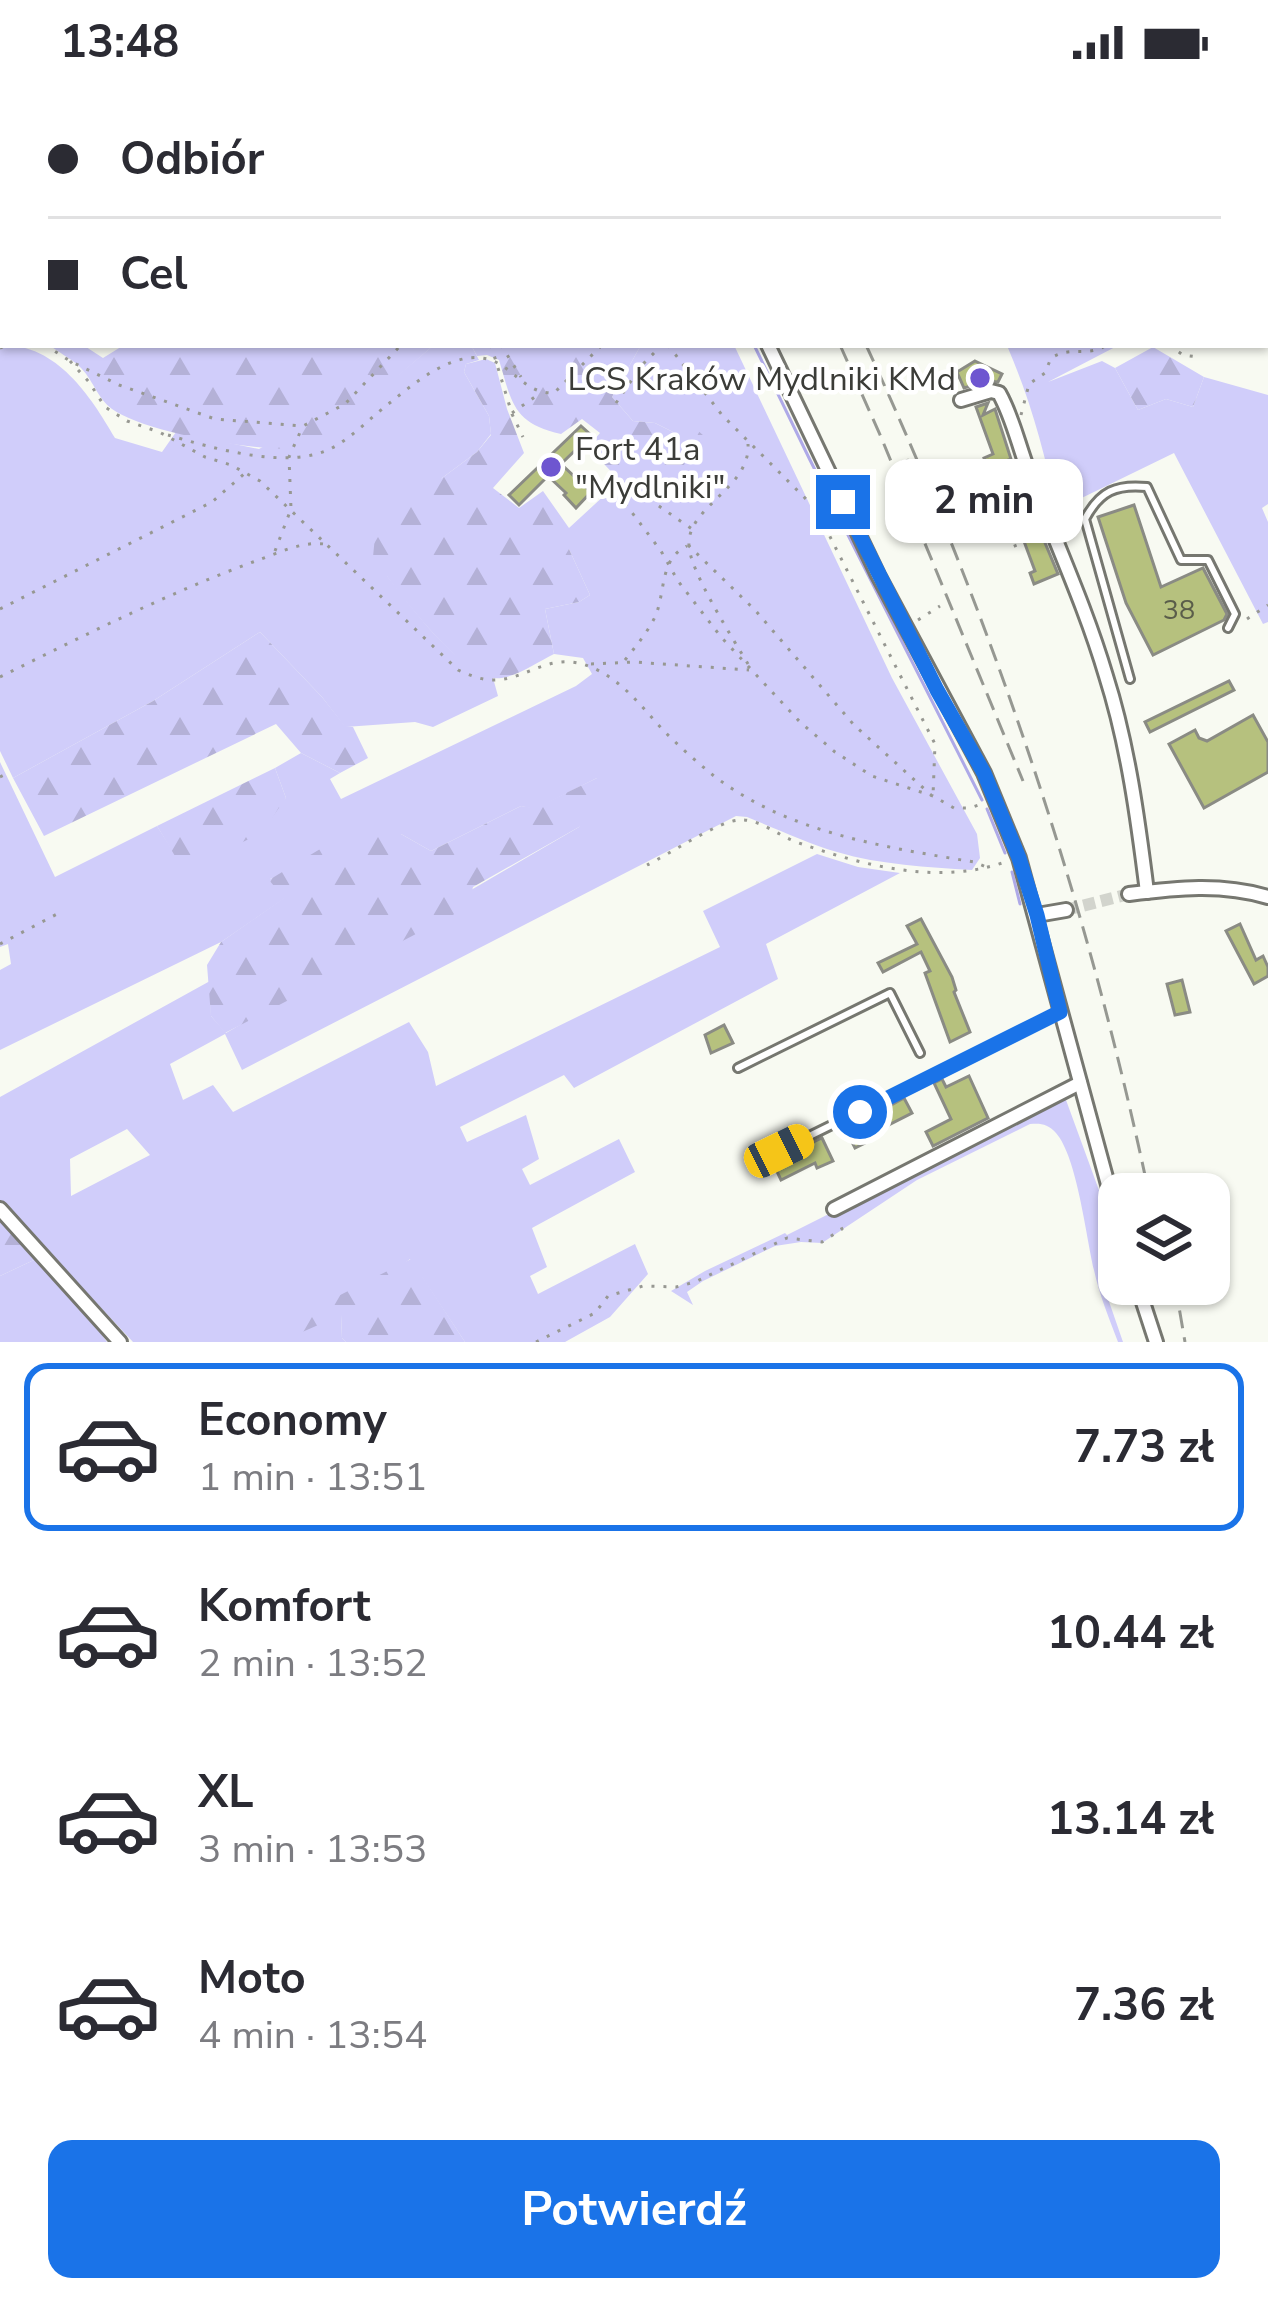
<!DOCTYPE html>
<html lang="pl">
<meta charset="utf-8">
<style>
:root{--surface:#fff;--page:#f2f2f3;--text:#2b2b33;--muted:#7c7c81;--line:#e1e1e2;--accent:#1a73e8}
body{margin:0;font-family:"Nunito Sans",sans-serif;background:var(--page);color:var(--text);height:100vh;display:flex;flex-direction:column;font-size:45px;white-space:nowrap}
*{box-sizing:border-box;margin:0}
p{font-size:39px;color:var(--muted)}
.icon{flex:none;width:66px;height:66px;fill:none;stroke:currentColor;stroke-width:2;stroke-linecap:round;stroke-linejoin:round}
.map{position:relative;height:1258px;overflow:hidden}
.drawer{display:flex;flex-direction:column;background:var(--surface);flex:1}
.drawer>*{flex:none}
.hud{position:absolute;left:0px;top:0px;width:1269px;height:264px;box-shadow:0 3px 9px #0004;display:grid;align-content:center;height:264px;padding:0 48px;background:var(--surface)}
.fabs{position:absolute;left:1098px;top:1089px;display:grid;gap:24px}
.fabs a{display:grid;place-items:center;width:132px;height:132px;border-radius:24px;background:var(--surface);box-shadow:0 3px 9px #0004;font-size:60px}
.end{position:absolute;width:54px;height:54px;margin:-27px;border:15px solid #1a73e8;background:#fff;box-shadow:0 0 0 6px #fff}
.from{border-radius:50%}
.bubble{position:absolute;height:84px;border-radius:24px;background:var(--surface);box-shadow:0 3px 9px #0004;font-size:39px;font-weight:700;line-height:84px;text-align:center}
.car{position:absolute;width:36px;height:72px;margin:-36px -18px;border-radius:15px;box-shadow:0 0 9px 3px #0007;background:linear-gradient(#f5c518 24%,#345 0 40%,#f5c518 0 76%,#345 0 86%,#f5c518 0)}
.hud b{display:flex;align-items:center;gap:42px;height:114px;font-size:45px}
.hud b+b{border-top:3px solid var(--line)}
.hud i{width:30px;height:30px;background:var(--text)}
ul{padding:21px 0 0;list-style:none}
li{display:flex;align-items:center;gap:36px;height:168px;margin:0 24px 18px;padding:0 24px;border:6px solid transparent;border-radius:24px}
li div{flex:1}
li b{display:block;font-size:45px}
li em{font-style:normal;font-weight:700}
li.selected{border-color:var(--accent)}
li>.icon{width:108px;height:108px;stroke-width:1.5}
.button{display:flex;gap:24px;margin-top:auto;padding:24px 48px}
.button a{flex:1;height:138px;border-radius:24px;background:var(--accent);color:#fff;font-size:48px;font-weight:700;line-height:138px;text-align:center}
.status{display:flex;justify-content:space-between;align-items:center;height:84px;padding:0 60px;background:var(--surface);direction:ltr}
.status svg{height:33px;fill:currentColor}
.map>svg:first-child{display:block}
</style>
<div class="status"><b>13:48</b><svg viewBox="0 0 49 12"><path d="M0 12V9h3v3zM5 12V6h3v6zM10 12V3h3v9zM15 12V0h3v12zM26 1h20v11H26zM47 4h2v5h-2z"/></svg></div>
<div class="map">
<svg width="1268" height="1258" viewBox="0 0 1268 1258">
<defs>
<pattern id="forest-firs" width="22" height="20" patternUnits="userSpaceOnUse" patternTransform="scale(3)"><rect width="22" height="20" fill="#d0cdfa"/><path d="M5 1l3.5 6h-7zM16 11l3.5 6h-7z" fill="#b4b1d7"/></pattern>
</defs>
<rect width="100%" height="100%" fill="#f8faf2"/>
<!-- green -->
<g fill="#d0cdfa" fill-rule="evenodd">
<path d="M0,0H189L193,3H3V261C57,261 90,311 115,354L162,368L176,348L259,365L397,292L434,261H471L479,276L466,280L464,288L489,332L491,350L477,368L442,394L387,492C417,529 447,575 493,594L498,612L433,643L415,638L345,643L322,613L260,548L153,617L13,694L0,667Z"/>
<path d="M641,261H734L892,594L977,750L980,774L972,786C927,783 881,781 837,768C807,759 777,745 747,733L736,732L242,986L225,950L170,980L183,1016L213,1001L233,1028L409,938L428,968L436,1002L720,863L703,827L817,770L858,783L900,789L766,860L778,895L574,1004L564,991L460,1043L467,1058L526,1031L539,1075L522,1085L530,1101L619,1055L635,1088L532,1144L547,1183L530,1192L538,1210L635,1160L648,1190L610,1233L565,1258H465L410,1175L341,1230L342,1254L346,1258H133L0,1116V1013L210,897L211,932L226,949L579,743L597,694L535,725L521,722L431,767L401,750L270,795L285,814L221,858L0,966V886L11,880L8,860L0,863V678L55,793L157,742L185,786L286,714L275,684L301,669L340,689L330,695L341,715L576,602L592,590L583,574L554,570L545,525L579,518L590,511L569,465V444L620,397L647,392L673,348L655,339L633,337L612,313ZM127,1045L150,1071L71,1112L70,1075Z"/>
<path d="M1000,261H1119L1048,298L1102,277L1115,284L1138,326L1166,315L1193,323L1204,293L1268,311V420L1262,424L1268,438V538L1263,540L1174,369L1057,426C1044,368 1032,320 1008,264Z"/>
<path d="M1062,1013L1066,1016L1119,1161V1196L1104,1203L1123,1258H1118C1109,1234 1099,1210 1094,1186C1086,1152 1077,1073 1056,1049C1048,1040 1041,1039 1030,1040L917,1096L822,1159L801,1158L775,1162L703,1197L687,1208L693,1221L671,1207L705,1187L785,1149L787,1151Z"/>
<path d="M36,1175L89,1233L107,1258H0V1192Z"/>
</g>
<!-- forest -->
<g fill="url(#forest-firs)">
<path d="M49,261H83L103,274L124,261H434L398,292L401,307C380,323 350,353 326,361C286,375 146,350 112,325C97,314 93,295 79,282C70,274 58,268 49,261Z"/>
<path d="M471,261H641L612,313L633,337L655,339L673,348L687,337L704,352L670,401L647,392L620,397L588,363L600,349L582,335L561,350C513,339 512,319 499,276L487,271L477,272Z"/>
<path d="M1153,263L1204,293L1193,323L1166,315L1138,326L1115,284Z"/>
<path d="M486,275L495,279L507,325L524,369L493,404L519,424L543,407L569,444V465L590,511L579,518L545,525L554,570C537,578 512,597 492,594C457,588 394,503 373,473L375,452L442,394L477,368L491,351L489,332L464,288L466,280Z"/>
<path d="M260,548L322,613L345,642L353,643L368,674L340,689L301,669L276,640L44,752L13,694L153,617Z"/>
<path d="M275,684L286,714L261,749L184,787L157,742Z"/>
<path d="M597,694L607,705L579,743L473,803L468,823L225,949L211,932L207,881L221,858L284,814L269,796L363,739L401,750L431,767L521,722L535,724Z"/>
<path d="M0,1137L36,1175L0,1192Z"/>
<path d="M411,1175L465,1258H346L342,1254L341,1231L300,1249L297,1233Z"/>
</g>
<g fill="none" stroke-linecap="round" stroke-linejoin="round">
<!-- stream -->
<g stroke="#aea9e8" stroke-width="3">
<path d="M624,0L626,3"/>
<path d="M754,261L810,376L982,716"/>
<path d="M987,725L1005,769"/>
<path d="M1012,788L1020,820"/>
</g>
</g>
<!-- building -->
<g fill="#b6c17e" stroke="#8a8b84" stroke-width="3">
<path d="M975,277L1002,290L998,298L988,297L964,304L957,288Z"/>
<path d="M988,319L983,331L995,325L1011,375L988,384L984,374L993,370L976,323Z"/>
<path d="M581,342L591,351L561,380L591,408L576,424L564,411L566,409L548,392L519,421L509,411Z"/>
<path d="M1028,418L1058,490L1034,500L1030,489L1035,487L1012,425Z"/>
<path d="M1134,421L1161,503L1203,484L1227,530L1224,536L1153,571L1126,519L1098,433Z"/>
<path d="M1229,597L1234,606L1150,648L1145,638Z"/>
<path d="M1253,631L1268,658V688L1204,724L1169,660L1195,646L1199,654L1207,657Z"/>
<path d="M921,835L952,893L956,906L954,908L970,948L950,958L925,889L930,887L921,868L883,888L878,879L917,860L907,842Z"/>
<path d="M1240,840L1256,876L1263,872L1268,883V892L1254,900L1226,847Z"/>
<path d="M1182,896L1190,928L1175,931L1167,900Z"/>
<path d="M724,941L733,959L711,969L705,951Z"/>
<path d="M969,992L988,1034L933,1062L926,1048L951,1035L934,999L942,995L946,1003Z"/>
<path d="M904,1014L912,1029L873,1049L874,1051L868,1055L869,1057L855,1064L846,1046Z"/>
<path d="M822,1054L833,1077L817,1084L815,1079L781,1096L772,1077Z"/>
</g>
<g fill="none" stroke-linecap="round" stroke-linejoin="round">
<!-- minor-tunnel -->
<path stroke="#d2d4cd" stroke-width="12" stroke-dasharray="12 6" stroke-linecap="butt" d="M1066,826L1129,810"/>
<!-- service casing -->
<g stroke="#767770" stroke-width="12">
<g id="service">
<path d="M1130,595L1085,435C1100,407 1116,400 1147,403L1181,476H1208L1235,530L1228,544"/>
<path d="M738,984L890,909L920,969"/>
<path d="M779,1067L1061,928"/>
</g>
</g>
<!-- minor casing -->
<g stroke="#767770" stroke-width="18">
<g id="minor">
<path d="M641,0L642,3"/>
<path d="M768,261L878,491L984,689L1019,774L1119,1141"/>
<path d="M961,316L991,307L999,309C1013,334 1018,360 1028,386C1054,455 1085,521 1106,592C1128,661 1138,736 1147,808"/>
<path d="M1129,810C1177,804 1221,799 1268,813"/>
<path d="M1037,831L1066,826"/>
<path d="M0,1125L120,1258"/>
<path d="M834,1125L1080,999"/>
<path d="M1137,1200L1156,1258"/>
</g>
</g>
<!-- path -->
<g stroke="#979892" stroke-width="3" stroke-dasharray="3 9" stroke-linecap="butt">
<path d="M316,0L318,3"/>
<path d="M1266,235L1268,236"/>
<path d="M0,236L3,237"/>
<path d="M1266,260L1268,261"/>
<path d="M45,261L70,277L119,301L215,335L303,342L345,320L401,261"/>
<path d="M491,261L512,330L523,353"/>
<path d="M501,261L521,293"/>
<path d="M668,261L722,331L816,425L935,660L933,712"/>
<path d="M1169,261L1183,271L1198,273"/>
<path d="M0,264L7,261"/>
<path d="M70,277L89,298L105,323L127,337L159,348"/>
<path d="M616,319L642,281L662,261"/>
<path d="M512,329L539,310"/>
<path d="M1021,331L1029,300L1045,289L1051,274C1073,261 1086,274 1107,261"/>
<path d="M161,349L205,373L231,381L260,397L458,586C469,591 481,596 493,596C528,596 550,566 591,583C624,597 642,624 666,649C681,664 698,679 714,692C789,749 884,763 974,778L989,784"/>
<path d="M168,351C213,364 288,387 332,364C353,353 372,332 391,318C412,301 436,281 463,275C509,265 516,310 554,309L602,261"/>
<path d="M907,375L917,399"/>
<path d="M987,375L996,398L994,405"/>
<path d="M901,377L910,398"/>
<path d="M984,384L1001,425L1025,416"/>
<path d="M954,396L963,419"/>
<path d="M950,403L957,422"/>
<path d="M618,410L661,467L678,497L721,553L800,638L835,668L872,692L933,712L954,724H970L984,719"/>
<path d="M603,411L640,409L692,445"/>
<path d="M1001,427L1019,471"/>
<path d="M688,461L755,526L854,641L931,711"/>
<path d="M275,467L291,425L289,373L302,344"/>
<path d="M0,525L212,418L244,390"/>
<path d="M1247,535L1268,521"/>
<path d="M918,536L940,522"/>
<path d="M625,576C636,562 647,549 655,533C666,508 659,475 687,462"/>
<path d="M591,580L634,578L749,586"/>
<path d="M748,580C733,555 690,487 689,462C686,423 751,404 748,360"/>
<path d="M0,593C83,552 166,510 253,478C276,470 301,457 324,460"/>
<path d="M0,693L4,691"/>
<path d="M647,781C668,771 718,737 739,736C759,734 780,753 799,759C865,782 940,802 1008,777"/>
<path d="M0,860L59,829"/>
<path d="M536,1258L595,1229L608,1212L643,1202L676,1203L695,1198L787,1154L822,1158L842,1145L838,1137"/>
</g>
<!-- service -->
<use href="#service" stroke="#fff" stroke-width="6"/>
<!-- minor -->
<use href="#minor" stroke="#fff" stroke-width="12"/>
<!-- rail -->
<g stroke="#969892" stroke-width="3" stroke-dasharray="18 9" stroke-linecap="butt">
<path d="M694,0L696,3"/>
<path d="M741,0L743,3"/>
<path d="M842,0L845,3"/>
<path d="M1266,252L1268,253"/>
<path d="M840,261L881,353L1023,697"/>
<path d="M866,261C992,534 1087,816 1149,1110"/>
<path d="M1175,1200L1185,1258"/>
</g>
</g>
<g fill="none" stroke-linecap="round" stroke-linejoin="round">
<!-- route -->
<path stroke="#1a73e8" stroke-width="15" d="M843,418L937,606L984,689L1019,774L1037,831L1060,928L860,1028"/>
</g>
<!-- markers -->
<g fill="#6e56d0" stroke="#fff" stroke-width="4.5">
<circle cx="980" cy="294" r="12"/>
<circle cx="551" cy="383" r="12"/>
</g>
<g text-anchor="middle" stroke-width="9" stroke-linejoin="round" paint-order="stroke">
<!-- number labels -->
<g font-size="27" fill="#5a5d4a">
<text x="1179" y="535">38</text>
</g>
<!-- poi labels -->
<g font-size="33" fill="#3b3c38" stroke="#fff" text-anchor="end">
<text x="956" y="306">LCS Kraków Mydlniki KMd</text>
<text x="575" y="376" text-anchor="start">Fort 41a<tspan x="575" dy="38">"Mydlniki"</tspan></text>
</g>
</g>
</svg>
<div class="fabs">
<a><svg class="icon" aria-label="layers" viewBox="0 0 24 24"><path d="M12 4l9 5-9 5-9-5zM3 14l9 5 9-5"/></svg></a>
</div>
<i class="end from" style="left:860px;top:1028px"></i>
<i class="end" style="left:843px;top:418px"></i>
<div class="bubble" style="left:885px;top:375px;width:198px">2 min</div>
<i class="car" style="left:779px;top:1067px;rotate:64deg"></i>
<div class="hud">
<b><i class="from"></i>Odbiór</b>
<b><i></i>Cel</b>
</div>
</div>
<section class="drawer">
<ul>
<li class="selected"><svg class="icon" aria-label="car" viewBox="0 0 24 24"><path d="M5 17H2v-5l4-1 3-4h7l3 4 3 1v5h-3M9 17h6M6 11h13"/><circle cx="7" cy="17" r="2"/><circle cx="17" cy="17" r="2"/></svg><div><b>Economy</b><p>1 min · 13:51</p></div><em>7.73 zł</em></li>
<li><svg class="icon" aria-label="car" viewBox="0 0 24 24"><path d="M5 17H2v-5l4-1 3-4h7l3 4 3 1v5h-3M9 17h6M6 11h13"/><circle cx="7" cy="17" r="2"/><circle cx="17" cy="17" r="2"/></svg><div><b>Komfort</b><p>2 min · 13:52</p></div><em>10.44 zł</em></li>
<li><svg class="icon" aria-label="car" viewBox="0 0 24 24"><path d="M5 17H2v-5l4-1 3-4h7l3 4 3 1v5h-3M9 17h6M6 11h13"/><circle cx="7" cy="17" r="2"/><circle cx="17" cy="17" r="2"/></svg><div><b>XL</b><p>3 min · 13:53</p></div><em>13.14 zł</em></li>
<li><svg class="icon" aria-label="car" viewBox="0 0 24 24"><path d="M5 17H2v-5l4-1 3-4h7l3 4 3 1v5h-3M9 17h6M6 11h13"/><circle cx="7" cy="17" r="2"/><circle cx="17" cy="17" r="2"/></svg><div><b>Moto</b><p>4 min · 13:54</p></div><em>7.36 zł</em></li>
</ul>
<div class="button"><a>Potwierdź</a></div>
</section>
